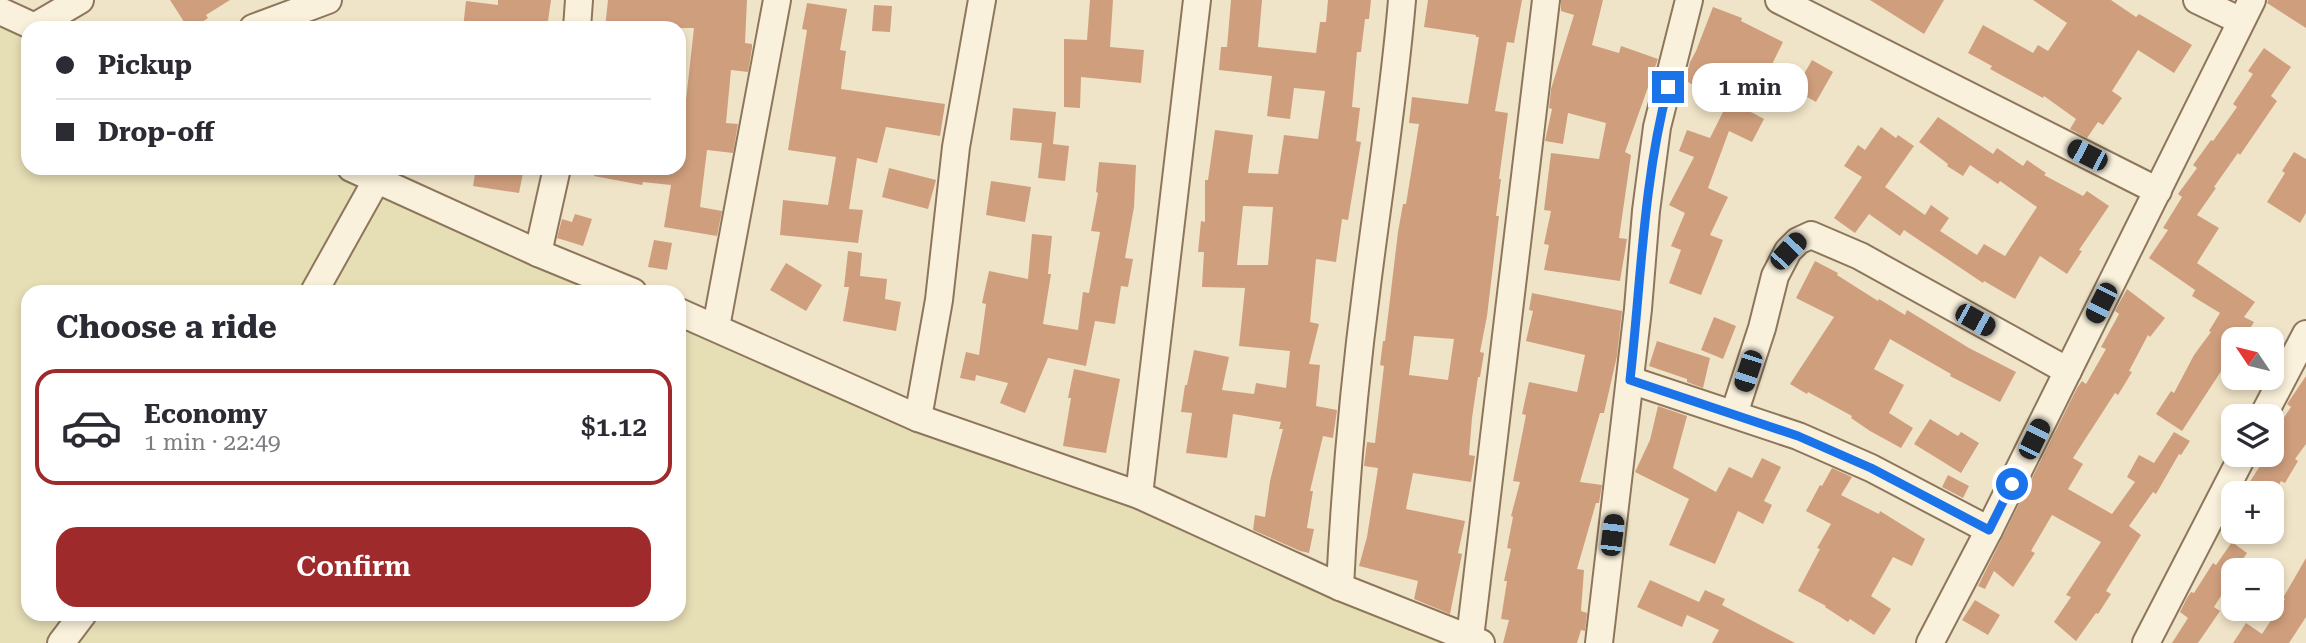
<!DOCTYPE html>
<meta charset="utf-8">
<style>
:root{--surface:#fff;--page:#f7f7f7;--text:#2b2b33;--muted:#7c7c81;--line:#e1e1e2;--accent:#9e2a2b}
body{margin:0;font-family:"Roboto Serif",serif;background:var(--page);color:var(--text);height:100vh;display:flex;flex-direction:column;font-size:26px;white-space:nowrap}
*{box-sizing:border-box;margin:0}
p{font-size:23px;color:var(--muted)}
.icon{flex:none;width:38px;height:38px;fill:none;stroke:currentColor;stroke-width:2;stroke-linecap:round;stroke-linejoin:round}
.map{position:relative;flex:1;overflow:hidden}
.details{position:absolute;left:21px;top:285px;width:665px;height:336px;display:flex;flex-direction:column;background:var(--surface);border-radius:21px;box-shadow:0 4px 10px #0003}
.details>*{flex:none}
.top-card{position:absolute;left:21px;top:21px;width:665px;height:154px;border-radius:21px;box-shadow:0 4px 10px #0003;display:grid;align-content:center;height:154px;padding:0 35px;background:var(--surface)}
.needle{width:46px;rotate:305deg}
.controls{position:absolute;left:2221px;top:327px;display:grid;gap:14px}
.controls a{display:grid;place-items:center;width:63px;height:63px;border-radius:14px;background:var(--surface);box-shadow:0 4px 10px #0003;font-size:35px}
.end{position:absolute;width:32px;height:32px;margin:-16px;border:9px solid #1a73e8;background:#fff;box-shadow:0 0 0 4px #fff}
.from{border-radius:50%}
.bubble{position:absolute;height:49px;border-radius:21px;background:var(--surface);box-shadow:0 4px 10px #0003;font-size:23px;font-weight:600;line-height:49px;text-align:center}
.car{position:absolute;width:21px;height:42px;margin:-21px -10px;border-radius:9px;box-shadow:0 0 5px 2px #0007;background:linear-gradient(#222 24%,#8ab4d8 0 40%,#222 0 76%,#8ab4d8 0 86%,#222 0)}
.top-card b{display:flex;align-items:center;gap:24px;height:66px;font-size:26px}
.top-card b+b{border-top:2px solid var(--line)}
.top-card i{width:18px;height:18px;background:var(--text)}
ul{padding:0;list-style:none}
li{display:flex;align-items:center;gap:21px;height:116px;margin:0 14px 10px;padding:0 21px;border:4px solid transparent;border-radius:21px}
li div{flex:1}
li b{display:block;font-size:26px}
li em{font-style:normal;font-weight:600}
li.current{border-color:var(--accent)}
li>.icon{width:63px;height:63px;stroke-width:1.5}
h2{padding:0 35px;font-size:32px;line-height:84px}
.action{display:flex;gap:14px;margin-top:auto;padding:14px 35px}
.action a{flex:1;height:80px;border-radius:21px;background:var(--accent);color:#fff;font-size:28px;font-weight:600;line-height:80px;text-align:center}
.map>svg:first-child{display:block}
</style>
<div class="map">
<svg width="2306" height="643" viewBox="0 0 2306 643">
<rect width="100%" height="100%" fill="#f0e4c8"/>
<!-- farmland -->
<path fill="#e6deb5" d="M0,22L28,34V168H345L630,292H28V614H679V314L1444,643H0Z"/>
<!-- building -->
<g fill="#cf9f7d" fill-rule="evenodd">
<path d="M170,0H230L206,15L208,18L193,28H188Z"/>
<path d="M498,0H551L547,28H463L466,1L498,5Z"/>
<path d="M608,0H747L745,43L752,44V48L748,72L731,70L726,123L738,124L733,153L707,150L700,207L722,211L717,236L664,227L671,185L643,182L642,185L594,176L595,168H679V118H684L694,28H605Z"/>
<path d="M1090,0H1113L1110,47L1144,50L1141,83L1081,77L1080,108L1064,107V39L1087,40Z"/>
<path d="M1231,0H1262L1258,47L1316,53L1320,22H1326L1328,0H1371L1369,19H1365L1361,52H1357L1352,107L1360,108L1356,141L1361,142L1348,220L1342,219L1336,262L1316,259L1310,322L1319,324L1309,364L1320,365L1316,406L1337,410L1333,438L1323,436L1310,491H1313L1307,528L1314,529L1309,553L1300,551L1253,530L1255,515L1265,517L1270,481L1283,429H1279L1281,422L1233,414L1227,458L1186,453L1192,413L1181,412L1185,385H1187L1194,350L1229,357L1222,390L1254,394L1256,383L1286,388L1290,351L1239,346L1245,288L1202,287L1204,252H1198L1201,221L1205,222V180H1208L1215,130L1253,135L1248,173L1278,174L1284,135L1318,139L1325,91L1294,88L1290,119L1267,116L1272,76L1219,70L1221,47H1227ZM1243,206L1273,207L1268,265H1237Z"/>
<path d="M1428,0H1522L1514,43L1507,42L1495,111L1508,113L1499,179H1501L1496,216H1499L1487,316L1480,352L1484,353L1480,377H1478L1472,418L1469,455L1475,456L1471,482L1413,473L1406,509L1465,521L1458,553L1462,554L1450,614L1414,599L1418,581L1359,566L1367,537L1378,468L1364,466L1367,442L1375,443L1384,366L1380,365L1383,341H1385L1398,232L1403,204H1406L1419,124L1409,123L1412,97L1468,104L1479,37H1476V35L1424,27ZM1414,336L1454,339L1448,380L1409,375Z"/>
<path d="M1561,0H1603L1592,45L1619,53L1621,46L1658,59L1625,152L1631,155L1619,238L1627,239L1620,281L1544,270L1549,245L1544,244L1551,211L1544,210L1551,153L1599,159L1606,123L1568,113L1563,144L1545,141L1552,109L1549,108L1551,89L1574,15L1561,11Z"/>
<path d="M1870,0H1944L1924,34Z"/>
<path d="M2033,0H2111L2136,17L2139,14L2192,45L2174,73L2138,50L2112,91L2122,98L2103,125L2098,122L2087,138L2070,129L2076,119L2044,96L2043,98L1990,69L1992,66L1968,53L1983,25L2033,53L2038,45L2048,51L2067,23Z"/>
<path d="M2268,0H2306V28L2267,3Z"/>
<path d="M807,3L847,9L840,50L846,51L841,89L945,104L940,136L886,127L877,163L857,158L849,209L863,210L858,243L780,235L783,200L828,205L836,157L788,150L807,30L802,29Z"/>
<path d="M874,5L892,6L890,32L872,31Z"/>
<path d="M1713,7L1742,18L1741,21L1783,42L1749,111L1764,119L1752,142L1729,131L1708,188L1728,197L1710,235L1723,240L1701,295L1669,283L1681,250L1671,246L1685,213L1669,205L1694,157L1679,151L1687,130L1710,138L1726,106L1685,80L1690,62L1696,51Z"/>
<path d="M2264,48L2291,67L2271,96L2277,101L2240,155L2238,153L2214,187L2216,188L2197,215L2219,228L2197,263L2255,302L2244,317L2254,322L2243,340H2233V353L2182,431L2156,414L2171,391L2174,393L2194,355L2211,332L2209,331L2220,313L2192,296L2195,290L2149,258L2168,230L2163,228L2182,197L2178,194L2197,168L2193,165L2211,140L2213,141L2237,107L2233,104L2253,74L2248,71Z"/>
<path d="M1812,60L1833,72L1816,102L1795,90Z"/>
<path d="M1013,108L1056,112L1053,144L1069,146L1065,181L1038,178L1042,143L1010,140Z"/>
<path d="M1938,117L1993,154L1997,148L2023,166L2027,160L2046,173L2044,175L2083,196L2087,191L2109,206L2079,250L2082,251L2067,274L2040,256L2015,299L1984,281L1983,283L1904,230L1900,236L1869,214L1855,233L1834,218L1862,177L1844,166L1858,145L1865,150L1881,127L1896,138L1898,135L1914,146L1885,187L1925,215L1931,205L1949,218L1940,231L1977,255L1984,244L2005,256L2037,207L2000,181L1998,184L1970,165L1963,176L1947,166L1948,164L1919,142Z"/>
<path d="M2294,152L2306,159V213L2300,223L2267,202L2285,173L2282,171Z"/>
<path d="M1099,162L1136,165L1134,207L1125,258L1133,259L1128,287L1121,286L1115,324L1095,321L1086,366L1048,358L1025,413L1000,403L1008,383L976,375L975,381L960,378L966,352L979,355L986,304L982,303L989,271L1028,279L1032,234L1052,236L1048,274H1051L1043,324L1078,330L1083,292L1089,293L1100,232L1091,231L1098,193L1096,192Z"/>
<path d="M476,168H524L519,193L473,186Z"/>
<path d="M889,168L936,180L928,209L882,197Z"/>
<path d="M991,181L1031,187L1025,222L986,215Z"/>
<path d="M575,214L592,219L583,246L557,238L562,219L572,222Z"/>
<path d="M654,240L672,243L667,270L648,267Z"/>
<path d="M848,251L862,253L860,276L887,279L885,299L901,302L896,331L843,321L849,287H844Z"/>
<path d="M1815,261L1838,273L1837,275L1878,301L1879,299L1905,315L1907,310L1969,348L2016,372L2000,402L1950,376L1951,374L1890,339L1874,369L1904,385L1889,413L1913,428L1901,448L1870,431L1851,418L1852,416L1808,392L1807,394L1790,384L1834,317L1796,298Z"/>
<path d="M786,263L822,285L806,311L770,290Z"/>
<path d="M2127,289L2165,318L2150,337L2148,335L2129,371L2132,372L2118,395L2115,393L2073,458L2083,464L2068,489L2112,514L2135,482L2127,477L2139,455L2154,463L2174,432L2190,441L2181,455L2179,454L2156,494L2153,492L2129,526L2141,535L2106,591L2111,594L2098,614L2096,613L2076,641L2054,622L2071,597L2066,595L2101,542L2052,515L2031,551L2035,553L2013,587L1994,571L1985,589L1978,586L2077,388L2082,381L2086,384L2106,349L2101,347L2119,314L2115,311Z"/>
<path d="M1532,293L1622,311L1617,356L1604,413H1600L1580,482L1602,485L1599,503H1596L1577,569L1584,570L1581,611L1587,613L1585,631L1581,630L1577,643H1503L1509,620L1501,619L1507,581H1504L1511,549L1507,548L1513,517L1511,516L1520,482L1513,481L1526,415L1522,414L1529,382L1577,392L1585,355L1526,341L1533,311L1529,310Z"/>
<path d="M1714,317L1736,326L1723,359L1701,350Z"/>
<path d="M1657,341L1710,358L1703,388L1687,382V379L1649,366Z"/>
<path d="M1074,369L1120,379L1106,453L1063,446L1071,398H1068Z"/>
<path d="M2306,376V444L2295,459L2298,461L2285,483L2281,481L2274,494H2242L2267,455H2272V435L2291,407L2287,404Z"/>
<path d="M1658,406L1687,416L1673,468L1716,492L1729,467L1752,478L1762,458L1781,467L1764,501L1772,505L1763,524L1738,511L1715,564L1669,545L1689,499L1635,472L1650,440Z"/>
<path d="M1930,419L1958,436L1961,432L1979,443L1961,473L1914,444Z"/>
<path d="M1832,468L1852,477L1841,495L1879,514L1880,511L1925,539L1912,566L1893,557L1871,596L1891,609L1874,635L1850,619L1848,622L1825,607L1826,606L1798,591L1820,549L1817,548L1831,524L1806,511L1820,485L1822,486Z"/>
<path d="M1948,475L1969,486L1963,498L1942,487Z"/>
<path d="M2232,542L2247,553L2235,570H2233V577L2214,607L2220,611L2198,643H2172L2188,618L2180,612L2187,598L2191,592L2194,593L2213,563L2216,565Z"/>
<path d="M2306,558V617L2289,643H2233L2246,623L2262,634L2285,599L2283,598Z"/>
<path d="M1650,580L1699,602L1705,590L1725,599L1722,605L1795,643H1712L1719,630L1687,615L1682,627L1637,607Z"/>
<path d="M1975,600L2000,615L1988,635L1962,620Z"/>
</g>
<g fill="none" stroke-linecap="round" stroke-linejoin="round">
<!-- minor casing -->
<g stroke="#8d765c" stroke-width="30">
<g id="minor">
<path d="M1779,0L2158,191"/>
<path d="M2197,0L2241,21"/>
<path d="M0,11L37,28"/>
<path d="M34,27L80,0"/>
<path d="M253,28L328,0"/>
<path d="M577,28L579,0"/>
<path d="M351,168L538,253L633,292"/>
<path d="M538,253L557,168"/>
<path d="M314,292L376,181"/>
<path d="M679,312L918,418L1139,495L1340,587L1481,643"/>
<path d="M716,327L777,0"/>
<path d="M1630,380L1798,436L1871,468L1989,530"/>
<path d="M1734,414L1762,328L1775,276L1788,251L1798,241L1811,235L1860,256L2068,371"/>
<path d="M2263,416L2306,334"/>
<path d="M918,418L939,300L956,147L982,0"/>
<path d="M1139,495L1197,0"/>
<path d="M1340,587C1345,486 1354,385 1367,285C1379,190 1394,96 1402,0"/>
<path d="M1470,638L1546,0"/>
<path d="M61,643L83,614"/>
<path d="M1599,643L1638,309L1646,211L1657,127L1689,0"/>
<path d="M1930,643L1989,530L2252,0"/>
<path d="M2146,643L2243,455"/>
</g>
</g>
<!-- minor -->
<use href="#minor" stroke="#faf1dc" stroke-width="26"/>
</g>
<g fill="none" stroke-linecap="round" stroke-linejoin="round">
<!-- route -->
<path stroke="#1a73e8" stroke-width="9" d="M1668,87C1643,182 1641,283 1630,380L1798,436L1871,468L1989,530L2012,484"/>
</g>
</svg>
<div class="controls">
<a><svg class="needle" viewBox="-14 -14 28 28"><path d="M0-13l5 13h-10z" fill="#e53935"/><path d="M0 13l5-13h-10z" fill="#7c7c81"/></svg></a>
<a><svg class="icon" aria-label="layers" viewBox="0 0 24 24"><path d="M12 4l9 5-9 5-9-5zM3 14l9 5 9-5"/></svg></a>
<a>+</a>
<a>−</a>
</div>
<i class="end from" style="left:2012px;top:484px"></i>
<i class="end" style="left:1668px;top:87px"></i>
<div class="bubble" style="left:1692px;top:63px;width:116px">1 min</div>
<i class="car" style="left:2087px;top:155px;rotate:297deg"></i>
<i class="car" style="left:1788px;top:251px;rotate:43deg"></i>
<i class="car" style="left:2101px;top:303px;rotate:207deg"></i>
<i class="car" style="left:1975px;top:320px;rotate:119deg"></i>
<i class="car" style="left:1748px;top:371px;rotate:198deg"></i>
<i class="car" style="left:2034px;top:439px;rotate:26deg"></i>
<i class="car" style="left:1612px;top:535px;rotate:7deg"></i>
<div class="top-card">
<b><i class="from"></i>Pickup</b>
<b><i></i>Drop-off</b>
</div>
<section class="details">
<h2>Choose a ride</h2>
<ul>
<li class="current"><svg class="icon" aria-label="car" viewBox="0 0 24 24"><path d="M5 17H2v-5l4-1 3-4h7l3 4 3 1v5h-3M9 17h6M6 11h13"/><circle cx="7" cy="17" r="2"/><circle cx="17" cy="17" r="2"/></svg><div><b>Economy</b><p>1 min · 22:49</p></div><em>$1.12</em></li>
</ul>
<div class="action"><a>Confirm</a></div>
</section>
</div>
